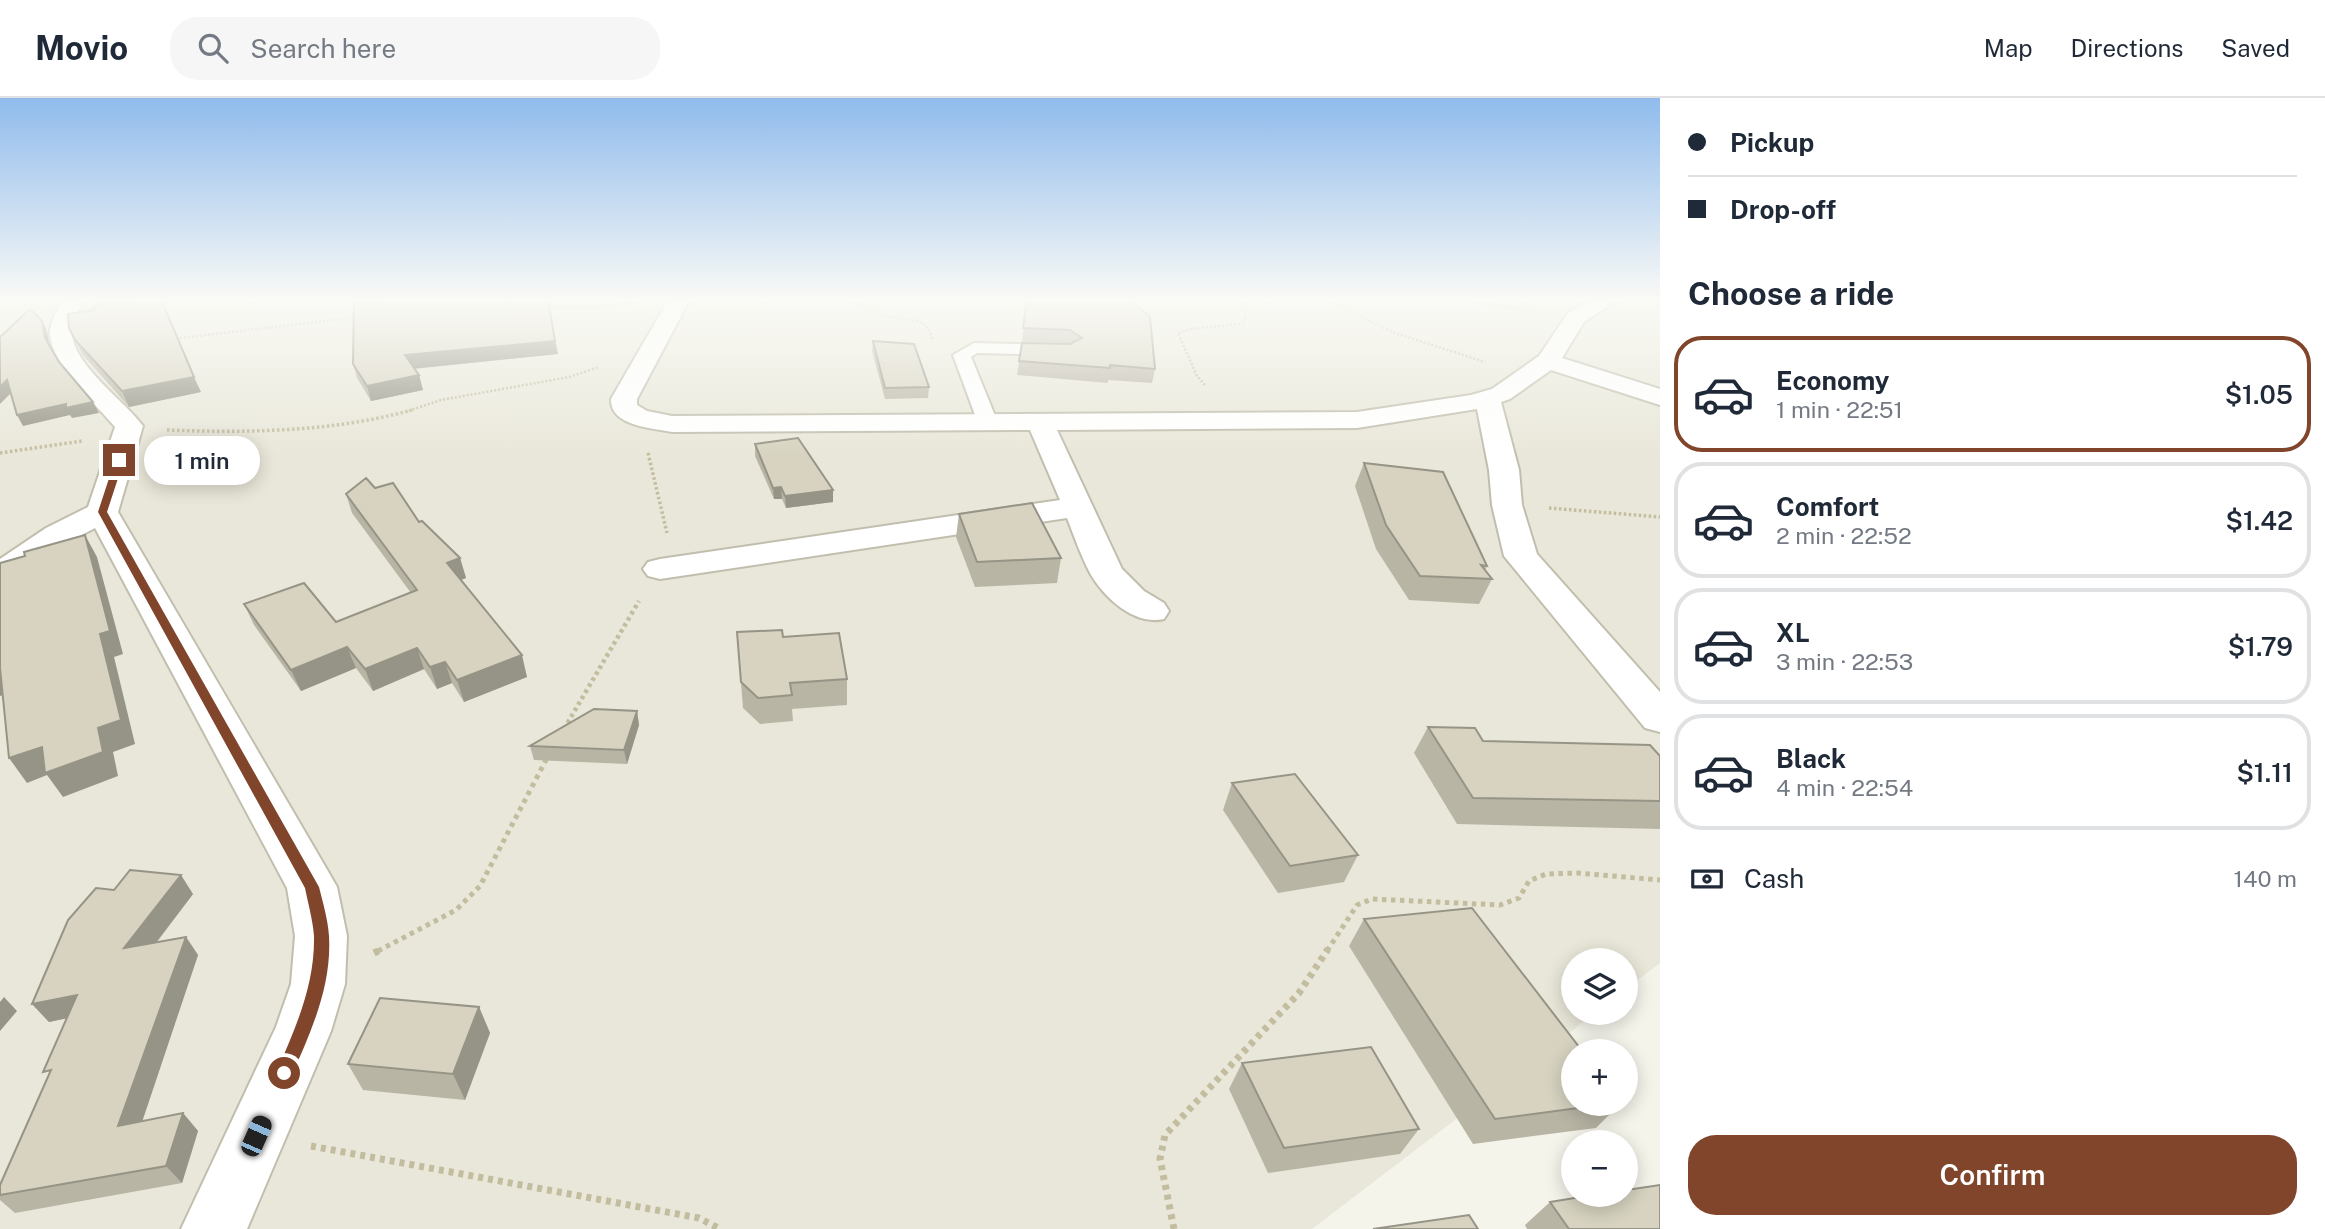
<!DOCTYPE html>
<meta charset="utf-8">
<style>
:root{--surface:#fff;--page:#f6f6f7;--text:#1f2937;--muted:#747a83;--line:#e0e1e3;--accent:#81452c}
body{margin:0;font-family:"Public Sans",sans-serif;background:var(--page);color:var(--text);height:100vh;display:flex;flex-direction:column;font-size:26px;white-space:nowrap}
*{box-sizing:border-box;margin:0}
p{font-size:23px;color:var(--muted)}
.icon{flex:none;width:38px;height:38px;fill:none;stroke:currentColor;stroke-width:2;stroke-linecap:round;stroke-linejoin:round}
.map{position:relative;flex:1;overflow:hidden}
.drawer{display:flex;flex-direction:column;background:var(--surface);width:665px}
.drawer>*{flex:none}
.banner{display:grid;align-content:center;height:154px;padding:0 28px;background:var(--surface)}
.buttons{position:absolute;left:1561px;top:850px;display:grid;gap:14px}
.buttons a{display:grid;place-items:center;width:77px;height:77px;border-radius:50%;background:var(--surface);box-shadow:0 4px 18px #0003;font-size:35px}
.end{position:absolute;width:32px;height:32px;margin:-16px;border:9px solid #81452c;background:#fff;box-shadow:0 0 0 4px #fff}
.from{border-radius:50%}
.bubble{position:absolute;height:49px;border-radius:24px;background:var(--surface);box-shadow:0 4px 18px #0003;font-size:23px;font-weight:600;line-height:49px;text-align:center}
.car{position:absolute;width:21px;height:42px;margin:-21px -10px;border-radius:9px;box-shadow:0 0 5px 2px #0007;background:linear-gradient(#222 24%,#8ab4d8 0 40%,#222 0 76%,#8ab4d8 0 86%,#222 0)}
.banner b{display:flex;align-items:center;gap:24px;height:66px;font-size:26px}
.banner b+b{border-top:2px solid var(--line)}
.banner i{width:18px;height:18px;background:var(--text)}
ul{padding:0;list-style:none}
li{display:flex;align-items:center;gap:21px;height:116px;margin:0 14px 10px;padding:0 14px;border:4px solid var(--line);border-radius:28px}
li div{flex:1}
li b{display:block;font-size:26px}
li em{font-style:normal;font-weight:600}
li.active{border-color:var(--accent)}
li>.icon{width:63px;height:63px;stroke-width:1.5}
h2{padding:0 28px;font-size:32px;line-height:84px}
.pay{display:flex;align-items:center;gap:18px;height:77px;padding:0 28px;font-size:26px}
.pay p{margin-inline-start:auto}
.cta{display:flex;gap:14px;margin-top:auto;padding:14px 28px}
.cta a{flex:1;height:80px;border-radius:28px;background:var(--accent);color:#fff;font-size:28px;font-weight:600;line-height:80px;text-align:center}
header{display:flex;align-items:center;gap:42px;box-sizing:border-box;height:98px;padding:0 35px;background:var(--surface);border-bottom:2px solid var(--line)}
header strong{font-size:33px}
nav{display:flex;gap:38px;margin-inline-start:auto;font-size:24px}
.search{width:490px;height:63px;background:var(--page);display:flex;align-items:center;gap:18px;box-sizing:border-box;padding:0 24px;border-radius:28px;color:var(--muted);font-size:26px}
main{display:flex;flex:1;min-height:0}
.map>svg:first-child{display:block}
</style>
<header>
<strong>Movio</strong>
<div class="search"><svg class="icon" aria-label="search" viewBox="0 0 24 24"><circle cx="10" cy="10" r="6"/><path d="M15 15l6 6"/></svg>Search here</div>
<nav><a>Map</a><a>Directions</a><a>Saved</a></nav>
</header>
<main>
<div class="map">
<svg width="1660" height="1131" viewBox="0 0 1660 1131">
<rect width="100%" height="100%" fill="#f5f4eb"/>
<!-- residential -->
<path fill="#e9e7d9" d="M0,201H1660V865L1626,891V863H1573V915H1595L1312,1131H0Z"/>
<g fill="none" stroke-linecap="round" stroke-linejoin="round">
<!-- lane casing -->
<g stroke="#c1bead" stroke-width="4">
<path id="lane" d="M974,245L1058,247L1066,252L1058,257L977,255L971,259L998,325L988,331L978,325L953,257Z"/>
</g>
<!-- street casing -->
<g stroke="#c1bead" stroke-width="4">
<g id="street">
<path d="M63,201H84C80,211 73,221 72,232C70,265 125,303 143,328L118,414L329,775L337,789L347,838L345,886L331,933L247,1131H181L276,929L291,886L295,838L287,790L95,430L68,444L12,484L0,487V461L46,430L88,409L115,329C96,306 52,267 50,237C49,224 58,212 63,201Z"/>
<path d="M669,201H690L637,301V307L647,313L672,318L1357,314L1471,297L1492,291L1539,258L1568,215L1593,201H1619L1584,224L1562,260L1660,291V307L1551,272L1510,301L1501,304L1519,372L1522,407L1537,456L1660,594V634L1645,630L1504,458L1492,407L1489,372L1477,311L1357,330L1057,332L1122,471L1144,493L1164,505L1169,513L1164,521C1135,528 1104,500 1090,475C1081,458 1074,438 1067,420L660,481L648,478L643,471L648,464L660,461L1060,402L1030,332L672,334C651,330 610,328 611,301Z"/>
</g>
</g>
<!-- path-far4 -->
<g stroke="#c3bd9f" stroke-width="2.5" stroke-dasharray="2 2" stroke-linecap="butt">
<path d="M840,201L863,207L884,218L917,223L926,227L933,241"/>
<path d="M1325,201L1392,234L1485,264"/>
<path d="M1452,201L1537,214"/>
<path d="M546,209H599L635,204"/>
<path d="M172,241L358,219"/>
<path d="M1205,287L1197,278L1178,235L1190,231L1240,226L1245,223L1246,201"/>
<path d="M405,314L441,302L569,279L599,269"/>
</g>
<!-- path-far3 -->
<g stroke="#c3bd9f" stroke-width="3.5" stroke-dasharray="2.5 2.5" stroke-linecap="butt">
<path d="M167,332C249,335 332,334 412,312"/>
<path d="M0,355L82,343"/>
<path d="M648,355L667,435"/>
<path d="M1549,410L1660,419"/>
</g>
<!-- path-far2 -->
<path stroke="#c3bd9f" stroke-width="4.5" stroke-dasharray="3.5 3.5" stroke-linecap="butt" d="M564,631L639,503"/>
<!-- path-far1 -->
<g stroke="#c3bd9f" stroke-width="5" stroke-dasharray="4.5 4.5" stroke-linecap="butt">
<path d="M378,853L456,812L480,788L547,660"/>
<path d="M1327,853L1357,807L1372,801L1500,807L1519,800L1529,783L1546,776L1577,775L1660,782"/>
</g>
<!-- path -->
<g stroke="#c3bd9f" stroke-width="7" stroke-dasharray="5 5" stroke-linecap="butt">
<path d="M374,855L382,851"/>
<path d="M311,1048L699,1120L720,1131"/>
<path d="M1174,1131L1160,1061L1165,1037L1299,895L1328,851"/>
</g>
<!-- lane -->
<use href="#lane" fill="#fff" fill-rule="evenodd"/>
<!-- street -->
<use href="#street" fill="#fff" fill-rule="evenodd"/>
</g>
<!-- wall -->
<g fill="#b9b5a5">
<path d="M548,201L558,256L414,271L419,277L423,292L371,303L357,280L353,266L366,204Z"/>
<path d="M1027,201L1155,271L1152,285L1108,282V285L1017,277L1022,245L1069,246L1068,245L1022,244Z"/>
<path d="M69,230L201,294L129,309L82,256Z"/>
<path d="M873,243L929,289L928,300L885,301L872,253Z"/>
<path d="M755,346L833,404L786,410L782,401H774L755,358Z"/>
<path d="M1364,365L1487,468L1485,472L1492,481L1479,506L1409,502L1376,451L1355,388Z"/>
<path d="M375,390L419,424L460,460L466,480L461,482L527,579L464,604L452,585L437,591L424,571L373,593L356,570L301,593L254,527L244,506L336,524L411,495L352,415L346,396Z"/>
<path d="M959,416L1061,460L1057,485L975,489L956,439Z"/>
<path d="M737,534L783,539L847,581V607L792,611L793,623L760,626L743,610Z"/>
<path d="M637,613L639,627L627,666L534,662L530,648Z"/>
<path d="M1428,629L1483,643L1660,658V731L1457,726L1414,655Z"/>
<path d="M1232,685L1358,757L1344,784L1278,795L1223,712Z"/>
<path d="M193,796L157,844L186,839L198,857L142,1023L183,1015L198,1033L182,1085L15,1115L0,1102V1087L48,979L67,920L49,924L32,906Z"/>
<path d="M1364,821L1573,1006H1620L1596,1030L1473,1046L1349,848Z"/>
<path d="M479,909L490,935L465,1002L363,992L348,966Z"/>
<path d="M1242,965L1419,1031L1400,1056L1268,1075L1229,991Z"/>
<path d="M1550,1104L1660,1131H1527L1525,1127Z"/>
</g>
<!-- shaded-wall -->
<g fill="#969486">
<path d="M42,223L47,233L50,250L45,240Z"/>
<path d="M555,243L558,256L409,271L405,257Z"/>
<path d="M419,277L423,292L371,303L367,288Z"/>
<path d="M194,279L201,294L129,309L122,293Z"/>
<path d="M7,282L13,293L0,306V289Z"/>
<path d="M93,304L99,315L72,320L70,317L23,328L17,317L66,306Z"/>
<path d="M781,389L782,401H774L773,390Z"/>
<path d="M833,392V404L786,410L785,398Z"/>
<path d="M85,437L97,459L123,556L114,559L135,646L113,654L118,678L63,699L47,677L27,685L9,660L98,630Z"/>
<path d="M460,460L466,480L453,485L447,465Z"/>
<path d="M347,549L356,570L301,593L291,572Z"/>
<path d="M417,550L424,571L373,593L365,571Z"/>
<path d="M522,557L527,579L464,604L457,582Z"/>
<path d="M445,564L452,585L437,591L430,569Z"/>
<path d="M0,570L16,593L0,598Z"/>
<path d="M637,613L639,627L627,666L624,652Z"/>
<path d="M181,777L193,796L138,868L124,850Z"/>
<path d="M186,839L198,857L135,1045L118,1028Z"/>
<path d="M77,897L92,915L49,924L32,906Z"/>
<path d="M4,899L17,913L0,933V904Z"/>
<path d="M479,909L490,935L465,1002L453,976Z"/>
<path d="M183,1015L198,1033L182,1085L166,1068Z"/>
</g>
<!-- building -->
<g fill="#d7d3c0" stroke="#969486" stroke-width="2">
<path d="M139,201H161L194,279L122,293L75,242L69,230L68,216L94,212L97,206Z"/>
<path d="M354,201H365L366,204L389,201H548L555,243L405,257L419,277L367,288L353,266Z"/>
<path d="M1027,201H1129L1150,219L1155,271L1110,267V270L1019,263L1022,245L1070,246L1082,240L1070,232L1023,230Z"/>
<path d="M30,211L42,223L45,240L59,264L93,304L66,310V306L17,317L7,282L0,289V239Z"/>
<path d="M873,243L914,246L929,289L885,290Z"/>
<path d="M798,340L833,392L785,398L781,389L773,390L755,346Z"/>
<path d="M1364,365L1443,374L1487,468L1481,467L1492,481L1420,478L1386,427Z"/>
<path d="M366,380L375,390L393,385L419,424L422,423L460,460L447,465L522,557L457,582L445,564L430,569L417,550L365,571L347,549L291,572L244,506L304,485L336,524L417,492L346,396Z"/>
<path d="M1032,405L1061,460L977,464L959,416Z"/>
<path d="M85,437L110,533L100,536L121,622L98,630L103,654L45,675L42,649L9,660L0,570V465L25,458L24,454Z"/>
<path d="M782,532L783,539L839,535L847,581L790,585L792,597L758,600L741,584L737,534Z"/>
<path d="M594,611L637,613L624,652L530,648Z"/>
<path d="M1428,629L1475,630L1483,643L1650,647L1660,658V703L1473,700Z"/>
<path d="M1295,676L1358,757L1290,768L1232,685Z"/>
<path d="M130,772L181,777L124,850L186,839L118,1028L183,1015L166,1068L0,1097V1087L51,972L43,974L77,897L32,906L68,822L96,790L114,792Z"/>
<path d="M1472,810L1583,954H1573V1006H1608L1495,1021L1364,821Z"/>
<path d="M380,900L479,909L453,976L348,966Z"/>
<path d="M1371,949L1419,1031L1284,1050L1242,965Z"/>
<path d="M1660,1087V1131H1569L1550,1104L1593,1097H1626V1092Z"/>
<path d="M1469,1117L1478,1131H1373Z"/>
</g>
<!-- sky -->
<linearGradient id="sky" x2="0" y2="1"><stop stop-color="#8fbbec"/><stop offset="0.56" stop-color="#fafaf6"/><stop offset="1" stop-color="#fafaf6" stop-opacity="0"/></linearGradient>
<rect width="1660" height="360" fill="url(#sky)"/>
<!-- route -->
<path fill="#81452c" d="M119,359L124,362L107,414L319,789C323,805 328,822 329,838C332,889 310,936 290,981L284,983L278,981L276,975C295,931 315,888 314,838C313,823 308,805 305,790L98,414L115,362Z"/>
</svg>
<div class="buttons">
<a><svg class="icon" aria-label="layers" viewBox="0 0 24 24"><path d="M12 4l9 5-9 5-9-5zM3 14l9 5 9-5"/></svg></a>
<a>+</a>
<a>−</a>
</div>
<i class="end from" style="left:284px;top:975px"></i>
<i class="end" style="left:119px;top:362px"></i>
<div class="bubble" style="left:144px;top:338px;width:116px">1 min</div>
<i class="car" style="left:256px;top:1038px;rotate:24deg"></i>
</div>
<section class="drawer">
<div class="banner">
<b><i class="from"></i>Pickup</b>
<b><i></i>Drop-off</b>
</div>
<h2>Choose a ride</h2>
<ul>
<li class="active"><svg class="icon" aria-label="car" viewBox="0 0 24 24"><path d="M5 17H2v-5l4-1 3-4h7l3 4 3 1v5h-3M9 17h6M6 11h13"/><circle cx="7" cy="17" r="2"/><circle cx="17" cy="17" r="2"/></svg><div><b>Economy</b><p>1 min · 22:51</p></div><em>$1.05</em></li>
<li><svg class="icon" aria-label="car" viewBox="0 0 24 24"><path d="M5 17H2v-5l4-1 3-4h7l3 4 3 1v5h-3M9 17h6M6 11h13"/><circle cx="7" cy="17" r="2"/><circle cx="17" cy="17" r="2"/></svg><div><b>Comfort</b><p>2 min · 22:52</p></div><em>$1.42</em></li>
<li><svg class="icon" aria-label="car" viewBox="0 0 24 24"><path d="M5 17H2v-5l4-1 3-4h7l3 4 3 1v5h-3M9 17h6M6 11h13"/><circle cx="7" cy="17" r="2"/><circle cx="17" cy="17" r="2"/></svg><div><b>XL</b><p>3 min · 22:53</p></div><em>$1.79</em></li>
<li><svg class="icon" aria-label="car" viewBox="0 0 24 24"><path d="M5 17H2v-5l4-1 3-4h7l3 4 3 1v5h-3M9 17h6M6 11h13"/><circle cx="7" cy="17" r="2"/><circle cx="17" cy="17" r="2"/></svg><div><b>Black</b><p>4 min · 22:54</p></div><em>$1.11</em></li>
</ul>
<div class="pay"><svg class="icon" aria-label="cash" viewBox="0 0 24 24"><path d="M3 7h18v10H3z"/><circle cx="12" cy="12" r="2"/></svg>Cash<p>140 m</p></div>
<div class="cta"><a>Confirm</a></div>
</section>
</main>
